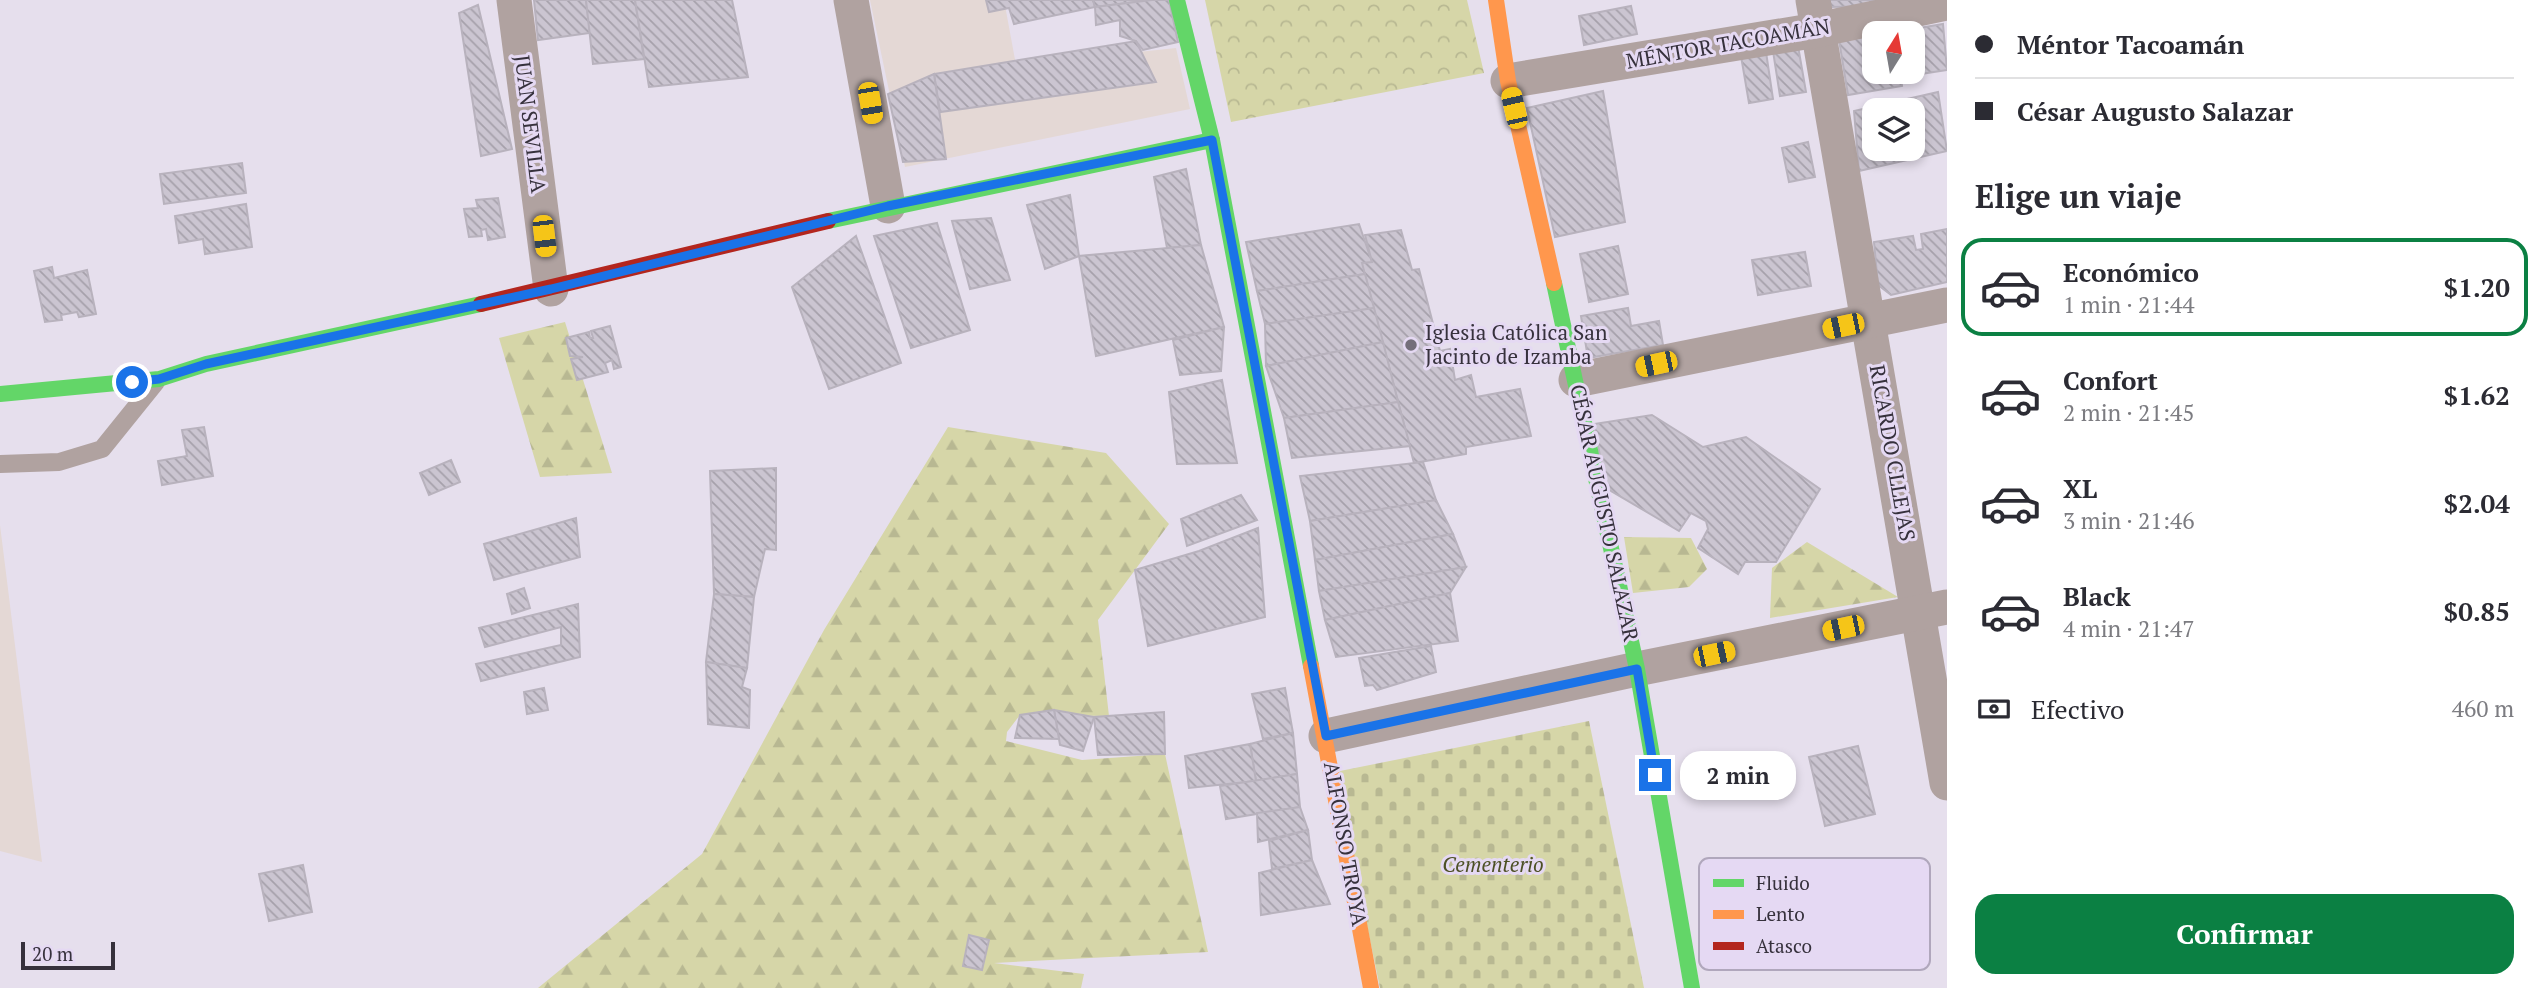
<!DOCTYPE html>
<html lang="es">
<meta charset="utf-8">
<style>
:root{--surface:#fff;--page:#f2f2f3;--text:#2b2b33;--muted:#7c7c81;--line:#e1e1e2;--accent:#0b8043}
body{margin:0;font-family:"PT Serif",serif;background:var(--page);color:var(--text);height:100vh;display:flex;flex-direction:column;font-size:26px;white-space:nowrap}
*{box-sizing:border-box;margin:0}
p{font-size:23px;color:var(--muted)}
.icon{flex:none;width:38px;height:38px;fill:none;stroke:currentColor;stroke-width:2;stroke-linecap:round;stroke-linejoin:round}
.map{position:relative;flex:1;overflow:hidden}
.details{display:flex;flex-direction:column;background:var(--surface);width:595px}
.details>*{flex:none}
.guide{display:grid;align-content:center;height:154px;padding:0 28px;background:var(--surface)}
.needle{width:46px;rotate:11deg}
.fabs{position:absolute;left:1862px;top:21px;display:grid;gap:14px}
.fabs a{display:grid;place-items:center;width:63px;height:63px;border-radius:14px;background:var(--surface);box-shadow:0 4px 10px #0003;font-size:35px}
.scale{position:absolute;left:21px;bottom:18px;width:94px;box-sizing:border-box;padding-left:7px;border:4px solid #36313c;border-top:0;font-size:19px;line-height:24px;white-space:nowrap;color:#36313c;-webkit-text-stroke:5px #e5d9f3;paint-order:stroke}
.end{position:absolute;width:32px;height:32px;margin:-16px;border:9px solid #1a73e8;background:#fff;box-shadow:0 0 0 4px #fff}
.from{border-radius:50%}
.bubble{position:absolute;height:49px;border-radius:21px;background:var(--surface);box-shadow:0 4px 10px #0003;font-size:23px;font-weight:800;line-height:49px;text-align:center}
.car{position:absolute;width:21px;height:42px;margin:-21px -10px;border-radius:9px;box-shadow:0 0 5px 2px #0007;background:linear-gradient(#f5c518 24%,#345 0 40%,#f5c518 0 76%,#345 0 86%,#f5c518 0)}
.guide b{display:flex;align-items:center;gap:24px;height:66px;font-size:26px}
.guide b+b{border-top:2px solid var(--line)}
.guide i{width:18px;height:18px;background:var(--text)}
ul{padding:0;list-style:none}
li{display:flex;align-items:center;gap:21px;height:98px;margin:0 14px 10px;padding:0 14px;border:4px solid transparent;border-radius:21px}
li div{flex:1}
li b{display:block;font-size:26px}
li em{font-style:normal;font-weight:800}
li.selected{border-color:var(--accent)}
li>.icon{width:63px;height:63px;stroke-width:1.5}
h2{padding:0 28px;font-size:32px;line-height:84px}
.pay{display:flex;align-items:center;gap:18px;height:77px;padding:0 28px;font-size:26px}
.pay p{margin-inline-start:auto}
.action{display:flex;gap:14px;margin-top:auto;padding:14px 28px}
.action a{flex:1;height:80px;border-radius:21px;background:var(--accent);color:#fff;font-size:28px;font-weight:800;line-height:80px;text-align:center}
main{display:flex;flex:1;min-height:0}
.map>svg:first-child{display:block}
</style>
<main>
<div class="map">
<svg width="1947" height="988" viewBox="0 0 1947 988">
<defs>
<pattern id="forest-firs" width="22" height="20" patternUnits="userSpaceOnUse" patternTransform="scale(1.75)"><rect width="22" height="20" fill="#d6d6a8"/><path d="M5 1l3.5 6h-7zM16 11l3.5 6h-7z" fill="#b8b892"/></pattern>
<pattern id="cemetery-stones" width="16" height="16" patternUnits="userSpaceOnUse" patternTransform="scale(1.75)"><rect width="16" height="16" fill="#d6d6a8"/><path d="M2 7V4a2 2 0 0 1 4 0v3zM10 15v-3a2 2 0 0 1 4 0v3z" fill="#b8b892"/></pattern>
<pattern id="park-crowns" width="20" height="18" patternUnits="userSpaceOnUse" patternTransform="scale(1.75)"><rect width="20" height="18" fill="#d6d6a8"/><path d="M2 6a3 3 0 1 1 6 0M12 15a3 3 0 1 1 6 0" fill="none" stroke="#b8b892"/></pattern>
<pattern id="building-back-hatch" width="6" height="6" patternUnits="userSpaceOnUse" patternTransform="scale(1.75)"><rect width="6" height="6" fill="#cbc5d1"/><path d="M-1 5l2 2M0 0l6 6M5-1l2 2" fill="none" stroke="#a6a1ab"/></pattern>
</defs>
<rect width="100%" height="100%" fill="#e6dfed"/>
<!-- education -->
<g fill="#e4d8d5">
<path d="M870,0H1004L1016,65L1176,48L1190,109L905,167Z"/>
<path d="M0,525L42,862L0,851Z"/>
</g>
<!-- forest -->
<g fill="url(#forest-firs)">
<path d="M565,322L612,473L540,477L499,338Z"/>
<path d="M948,427L1106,453L1169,524L1098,620L1109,716L1020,715L1007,732L1006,741L1082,760L1165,754L1208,952L994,963L1084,974L1081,988H538L702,854L824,630Z"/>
<path d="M1624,537L1691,538L1707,569L1689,587L1633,593Z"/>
<path d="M1807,542L1898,597L1770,618L1772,568Z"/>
</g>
<!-- cemetery -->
<path fill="url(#cemetery-stones)" d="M1589,721L1644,988H1380L1335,772Z"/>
<!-- park -->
<path fill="url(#park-crowns)" d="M1205,0H1467L1484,73L1231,122Z"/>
<!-- building -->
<g fill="url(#building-back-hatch)" stroke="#b8b2bd" stroke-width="2" fill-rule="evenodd">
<path d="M534,0H586L590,33L538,40Z"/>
<path d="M586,0H635L644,59L593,64Z"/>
<path d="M635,0H732L748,77L649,87Z"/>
<path d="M986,0H1093L1095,7L1014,24L1009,8L989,12Z"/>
<path d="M1093,0H1152L1095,7Z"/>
<path d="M1152,0H1169L1178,42L1143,50L1136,41L1120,36V20L1096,25L1095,7Z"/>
<path d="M1828,0H1893L1894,6L1828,7Z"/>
<path d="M478,5L512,149L481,156L459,13Z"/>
<path d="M1631,6L1637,34L1584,45L1579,16Z"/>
<path d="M1943,24L1947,70L1914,75L1913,33H1907V30Z"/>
<path d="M1874,34V72H1900L1902,86L1848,95L1839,40Z"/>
<path d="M1136,41L1156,82L940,112L934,74Z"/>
<path d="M1798,46L1806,92L1780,96L1773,51Z"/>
<path d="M1766,52L1773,99L1749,103L1741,56Z"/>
<path d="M934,74L946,159L903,162L888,94Z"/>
<path d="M1603,91L1625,222L1555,237L1527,108Z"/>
<path d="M1938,92L1947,151L1859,171L1854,111ZM1874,110H1913V149H1874Z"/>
<path d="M1808,142L1815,177L1789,182L1782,148Z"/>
<path d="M242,163L246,193L164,204L160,174Z"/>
<path d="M1186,169L1201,245L1167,248L1154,177Z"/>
<path d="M1070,195L1079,256L1045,269L1027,205Z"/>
<path d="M498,198L505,237L488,240L486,229L481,230L482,236L469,237L464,209L478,208L476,200Z"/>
<path d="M246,204L252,247L205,254L203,239L179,243L175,216Z"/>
<path d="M991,218L1010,280L970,289L952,221Z"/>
<path d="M937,223L970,330L911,348L874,236Z"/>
<path d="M1359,224L1372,262L1365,274L1257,291L1246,242Z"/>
<path d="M1947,229V282L1891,295L1878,285L1874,242L1913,236L1916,250L1923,249L1921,234Z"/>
<path d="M1401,230L1412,270L1419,269L1440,351L1450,349L1455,380L1471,375L1476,397L1520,389L1531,436L1466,447V454L1414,463L1362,263L1372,262L1365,235Z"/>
<path d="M856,236L901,363L829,389L792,287Z"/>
<path d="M1201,245L1224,327L1096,356L1079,256Z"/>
<path d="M1618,246L1628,294L1589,302L1580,254Z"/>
<path d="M1805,252L1811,286L1758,295L1752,260Z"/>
<path d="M52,267L54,278L87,270L96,314L79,317L77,312L61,315L62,320L45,322L34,271Z"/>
<path d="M1365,274L1374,308L1265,324L1257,291Z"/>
<path d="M1374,308L1383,342L1266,366L1265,324Z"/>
<path d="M1628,308L1631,326L1659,321L1663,345L1588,358L1581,316Z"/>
<path d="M610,326L621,367L614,369L612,360L605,363L608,372L577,380L571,359L583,357L570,356L566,338L589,332L590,338H593L591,331Z"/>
<path d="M1224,327L1221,371L1180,375L1173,340Z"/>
<path d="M1383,342L1398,402L1284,418L1266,366Z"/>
<path d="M1222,380L1237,463L1177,464L1169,392Z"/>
<path d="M1398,402L1410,446L1292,458L1284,418Z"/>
<path d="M1652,415L1703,447L1746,437L1820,489L1776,562H1745L1738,574L1698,548L1708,529L1706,521L1691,513L1679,531L1606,488L1594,424Z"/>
<path d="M204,427L213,476L162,485L158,461L187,456L182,430Z"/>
<path d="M451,460L460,482L429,495L420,473Z"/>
<path d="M1423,462L1436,500L1310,521L1300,476Z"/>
<path d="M776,468V550L765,549L754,597L714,594L710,471Z"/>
<path d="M1241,495L1257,520L1187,546L1181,519Z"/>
<path d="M1436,500L1453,534L1315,560L1310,521Z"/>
<path d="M576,518L580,557L494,580L484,544Z"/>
<path d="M1258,528L1265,617L1148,646L1135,570L1199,551Z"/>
<path d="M1453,534L1466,567L1319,591L1315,560Z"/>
<path d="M1466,567L1450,593L1325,620L1319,591Z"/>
<path d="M524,588L530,608L512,614L507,594Z"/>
<path d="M1450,593L1458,641L1336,657L1325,620Z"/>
<path d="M714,594L754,597L747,668L706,662Z"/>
<path d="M578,604L580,657L481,681L476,664L561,645V627L485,647L479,628Z"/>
<path d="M1431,646L1436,672L1377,690L1373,685L1365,686L1359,658Z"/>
<path d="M706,662L747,668L742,687L750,690L749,728L708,724Z"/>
<path d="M544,688L548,710L527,714L524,692Z"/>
<path d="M1285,688L1293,733L1263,739L1252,694Z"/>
<path d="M1054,710L1094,717L1083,751L1060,745Z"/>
<path d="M1054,710L1059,739L1015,738L1020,715Z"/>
<path d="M1164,712L1165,754L1098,755L1094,717Z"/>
<path d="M1293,733L1297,774L1256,781L1250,744Z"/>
<path d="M1250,744L1256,781L1189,788L1185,756Z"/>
<path d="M1858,746L1875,814L1825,826L1809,757Z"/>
<path d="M1297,774L1300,807L1226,819L1220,786Z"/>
<path d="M1300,807L1308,830L1258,842L1257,813Z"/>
<path d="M1308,830L1312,860L1272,869L1269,841Z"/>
<path d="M1312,860L1330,904L1261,915L1259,873Z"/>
<path d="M303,865L312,912L269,921L259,874Z"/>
<path d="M969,935L989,940L982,970L963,966Z"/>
</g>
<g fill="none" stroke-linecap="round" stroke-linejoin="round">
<!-- lane -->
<path stroke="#b0a2a0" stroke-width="18" d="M0,464L59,462L102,449L156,382"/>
<!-- street -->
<g stroke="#b0a2a0" stroke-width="35">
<path d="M514,0L551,289"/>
<path d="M851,0L888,206"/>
<path d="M1813,0L1947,783"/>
<path d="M1508,81L1817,30L1947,3"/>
<path d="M1576,380L1947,305"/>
<path d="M1326,736L1637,669L1947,607"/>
</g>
<!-- fast -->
<g stroke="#63d668" stroke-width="16">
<path d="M1177,0L1212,140L1311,666"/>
<path d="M828,221L1212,140"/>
<path d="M1554,283L1637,669L1692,988"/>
<path d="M0,394L159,379L206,364L481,304"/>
</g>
<!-- slow -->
<g stroke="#ff974d" stroke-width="16">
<path d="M1496,0L1508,81L1554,283"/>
<path d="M1311,666L1371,988"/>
</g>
<!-- jam -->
<path stroke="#b3261e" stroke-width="16" d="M481,304L828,221"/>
</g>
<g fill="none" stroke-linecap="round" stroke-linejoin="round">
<!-- route -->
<path stroke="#1a73e8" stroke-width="9" d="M132,382L159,379L206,364L551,289L888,206L1212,140L1326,736L1637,669L1655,775"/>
</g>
<!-- markers -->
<circle fill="#746e7a" stroke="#e5d9f3" stroke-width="2.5" cx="1411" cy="345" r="7"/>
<g text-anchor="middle" stroke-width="6" stroke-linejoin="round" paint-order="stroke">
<!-- street labels -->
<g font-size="21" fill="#36313c" stroke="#e5d9f3">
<text transform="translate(1728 44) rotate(-10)" y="7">MÉNTOR TACOAMÁN</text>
<text transform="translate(530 124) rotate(83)" y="7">JUAN SEVILLA</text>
<text transform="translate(1892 453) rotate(80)" y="7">RICARDO CLLEJAS</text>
<text transform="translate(1604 513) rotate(78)" y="7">CÉSAR AUGUSTO SALAZAR</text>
<text transform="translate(1345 844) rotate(80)" y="7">ALFONSO TROYA</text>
</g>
<!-- poi labels -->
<g font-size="21" fill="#36313c" stroke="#e5d9f3" text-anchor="start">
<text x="1425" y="340">Iglesia Católica San<tspan x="1425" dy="24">Jacinto de Izamba</tspan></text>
</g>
<!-- park labels -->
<g font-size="21" font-style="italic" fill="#4d5025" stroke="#e5d9f3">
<text x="1493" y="872">Cementerio</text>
</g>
</g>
<!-- legend -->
<rect x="1699" y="858" width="231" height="112" rx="10" fill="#e5d9f3" stroke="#b0a7bc" stroke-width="2"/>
<rect x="1713" y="879" width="31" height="8" fill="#63d668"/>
<rect x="1713" y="910" width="31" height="9" fill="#ff974d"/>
<rect x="1713" y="942" width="31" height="8" fill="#b3261e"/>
<g font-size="19" fill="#36313c">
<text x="1756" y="890">Fluido</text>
<text x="1756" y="921">Lento</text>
<text x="1756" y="953">Atasco</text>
</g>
</svg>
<div class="fabs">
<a><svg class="needle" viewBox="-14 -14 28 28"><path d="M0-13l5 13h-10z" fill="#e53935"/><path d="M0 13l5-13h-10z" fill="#7c7c81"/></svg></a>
<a><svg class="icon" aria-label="layers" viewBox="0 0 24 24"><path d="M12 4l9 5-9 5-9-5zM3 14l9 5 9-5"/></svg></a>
</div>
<div class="scale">20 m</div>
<i class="end from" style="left:132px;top:382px"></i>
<i class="end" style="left:1655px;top:775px"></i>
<div class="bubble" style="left:1680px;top:751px;width:116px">2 min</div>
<i class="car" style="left:870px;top:103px;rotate:170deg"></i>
<i class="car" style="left:1514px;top:108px;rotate:347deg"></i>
<i class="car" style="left:544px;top:236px;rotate:173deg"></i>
<i class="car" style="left:1843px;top:326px;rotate:258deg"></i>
<i class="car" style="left:1656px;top:364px;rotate:258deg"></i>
<i class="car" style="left:1843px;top:628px;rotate:258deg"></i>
<i class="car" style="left:1714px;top:654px;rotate:78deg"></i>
</div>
<section class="details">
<div class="guide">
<b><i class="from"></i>Méntor Tacoamán</b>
<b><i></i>César Augusto Salazar</b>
</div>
<h2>Elige un viaje</h2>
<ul>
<li class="selected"><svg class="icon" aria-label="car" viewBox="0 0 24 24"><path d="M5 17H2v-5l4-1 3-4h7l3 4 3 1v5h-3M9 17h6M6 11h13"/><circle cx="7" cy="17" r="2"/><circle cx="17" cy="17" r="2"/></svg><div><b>Económico</b><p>1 min · 21:44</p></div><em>$1.20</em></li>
<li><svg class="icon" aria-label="car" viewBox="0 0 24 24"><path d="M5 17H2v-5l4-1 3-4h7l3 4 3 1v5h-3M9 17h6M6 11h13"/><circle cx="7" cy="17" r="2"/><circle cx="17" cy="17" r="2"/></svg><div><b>Confort</b><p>2 min · 21:45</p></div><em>$1.62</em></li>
<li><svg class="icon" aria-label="car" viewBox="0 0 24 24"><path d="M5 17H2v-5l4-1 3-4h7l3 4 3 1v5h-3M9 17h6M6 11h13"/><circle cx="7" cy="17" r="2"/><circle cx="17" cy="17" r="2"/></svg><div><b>XL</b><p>3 min · 21:46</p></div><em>$2.04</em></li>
<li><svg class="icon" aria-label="car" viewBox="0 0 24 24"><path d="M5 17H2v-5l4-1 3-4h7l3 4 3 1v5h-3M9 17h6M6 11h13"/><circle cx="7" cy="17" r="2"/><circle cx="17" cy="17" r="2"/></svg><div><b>Black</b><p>4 min · 21:47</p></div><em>$0.85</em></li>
</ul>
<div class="pay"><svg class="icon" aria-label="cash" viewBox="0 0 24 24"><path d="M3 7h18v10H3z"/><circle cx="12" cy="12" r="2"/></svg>Efectivo<p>460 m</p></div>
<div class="action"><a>Confirmar</a></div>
</section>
</main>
